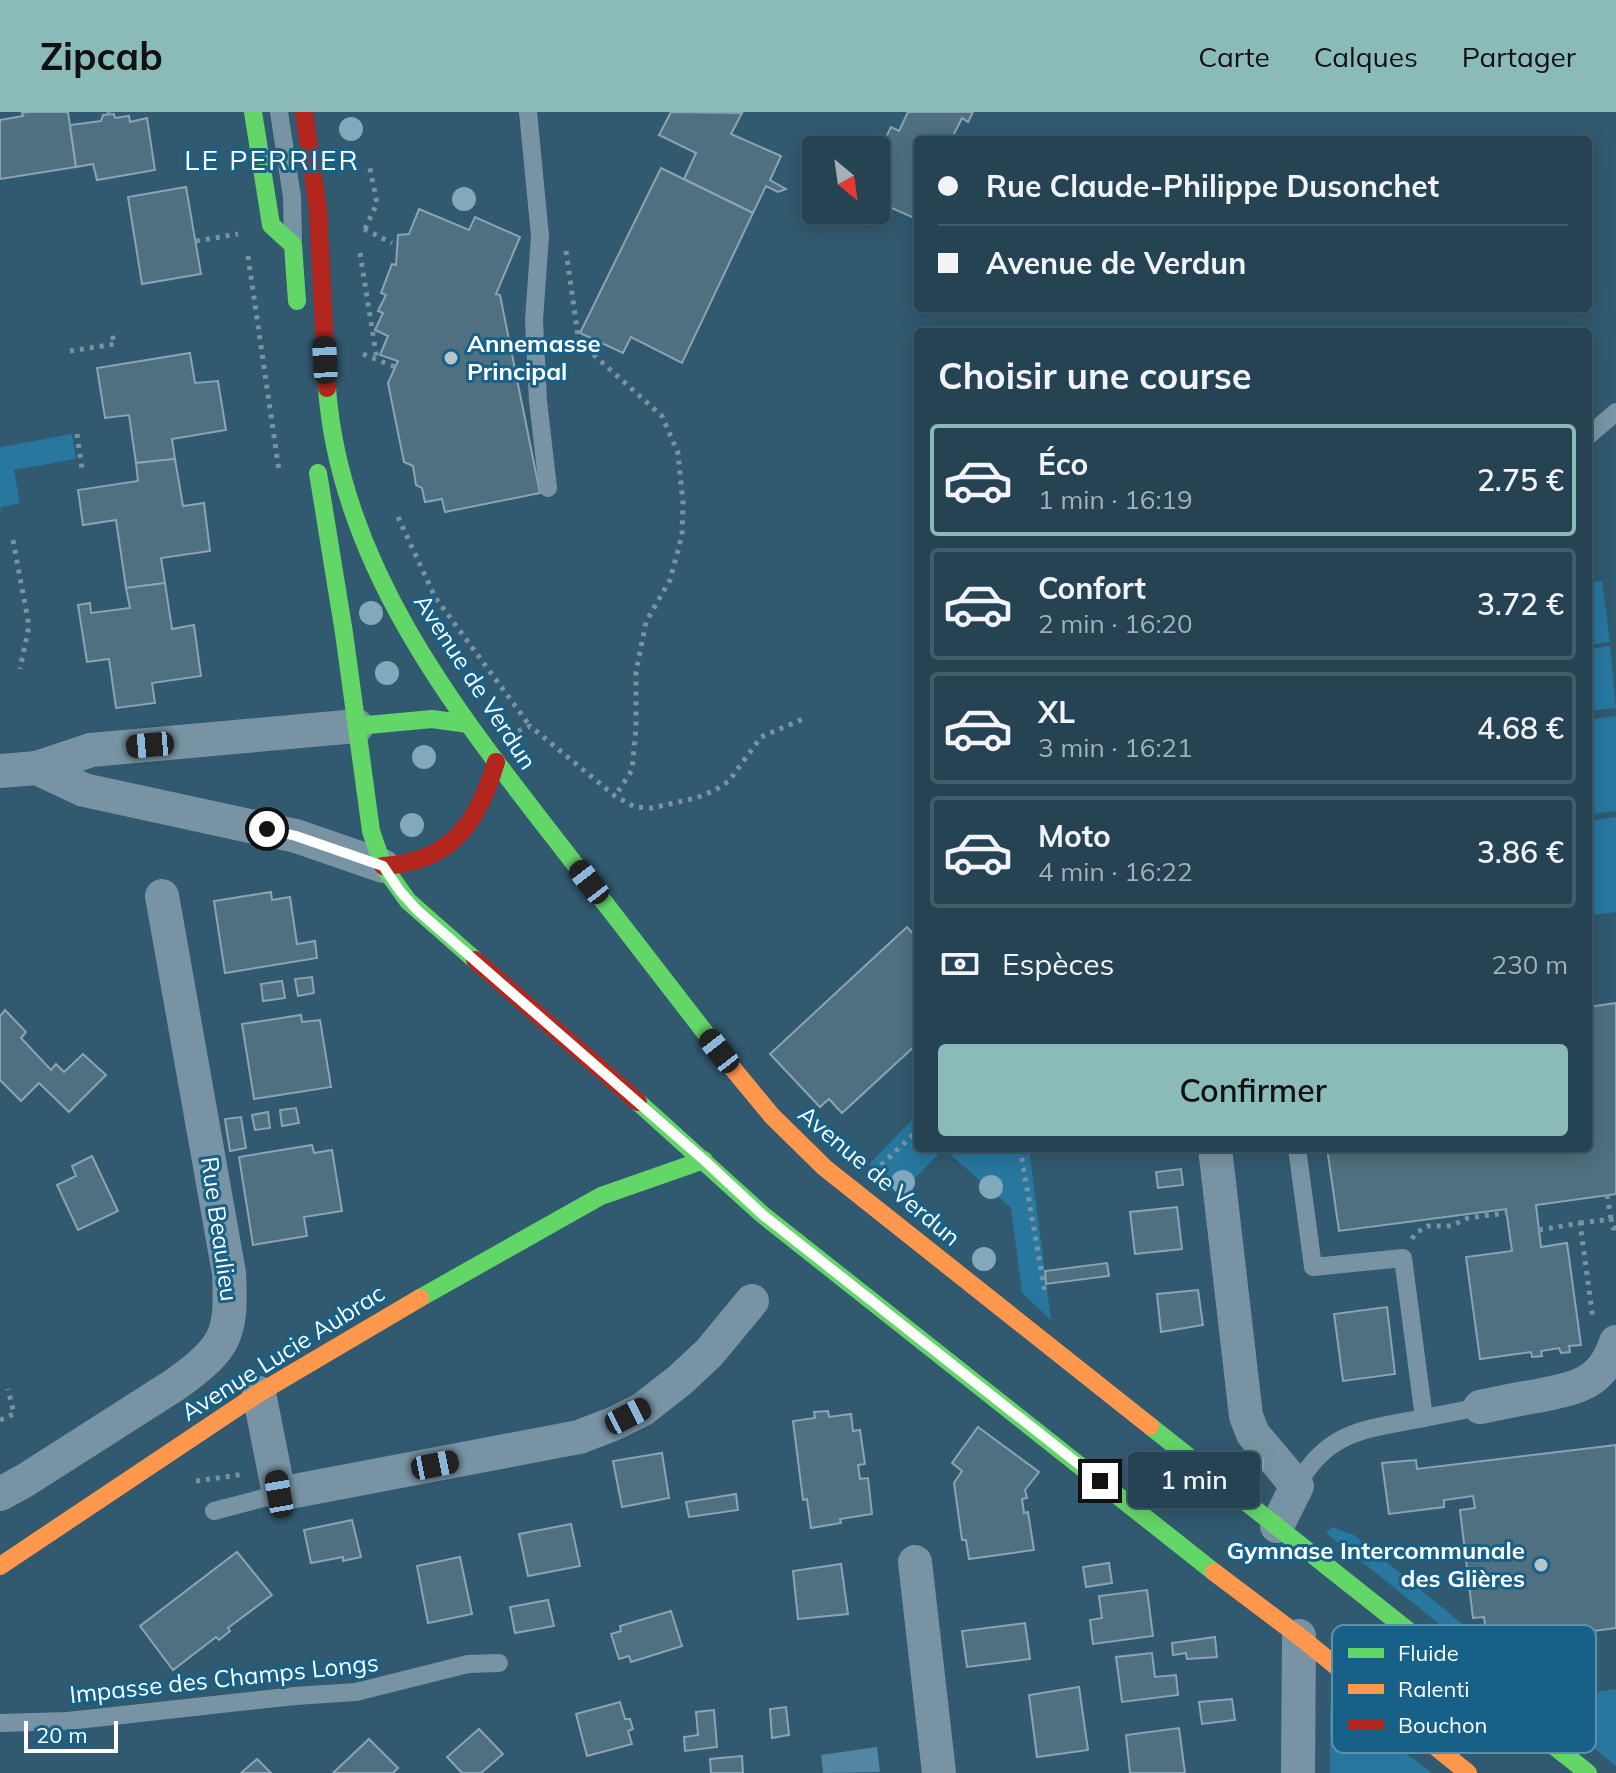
<!DOCTYPE html>
<html lang="fr">
<meta charset="utf-8">
<style>
:root{--surface:#254353;--page:#2d4a5a;--text:#f1f3f6;--muted:#a3b0b8;--line:#425c6a;--accent:#8bbbb9}
body{margin:0;font-family:Mulish,sans-serif;background:var(--page);color:var(--text);height:100vh;display:flex;flex-direction:column;font-size:30px;white-space:nowrap}
*{box-sizing:border-box;margin:0}
p{font-size:26px;color:var(--muted)}
.icon{flex:none;width:44px;height:44px;fill:none;stroke:currentColor;stroke-width:2;stroke-linecap:round;stroke-linejoin:round}
.map{position:relative;flex:1;overflow:hidden}
.side{position:absolute;left:914px;top:216px;width:678px;height:824px;display:flex;flex-direction:column;background:var(--surface);border-radius:8px;box-shadow:0 4px 20px #0003,0 0 0 2px var(--line)}
.side>*{flex:none}
.hud{position:absolute;left:914px;top:24px;width:678px;height:176px;border-radius:8px;box-shadow:0 4px 20px #0003,0 0 0 2px var(--line);display:grid;align-content:center;height:176px;padding:0 24px;background:var(--surface)}
.needle{width:52px;rotate:151deg}
.controls{position:absolute;left:802px;top:24px;display:grid;gap:16px}
.controls a{display:grid;place-items:center;width:88px;height:88px;border-radius:8px;background:var(--surface);box-shadow:0 4px 20px #0003,0 0 0 2px var(--line);font-size:40px}
.scale{position:absolute;left:24px;bottom:20px;width:94px;box-sizing:border-box;padding-left:8px;border:4px solid #fff;border-top:0;font-size:22px;line-height:28px;white-space:nowrap;color:#fff;-webkit-text-stroke:6px #176189;paint-order:stroke}
.end{position:absolute;width:36px;height:36px;margin:-18px;border:10px solid #fff;background:#111;box-shadow:0 0 0 4px #111}
.from{border-radius:50%}
.bubble{position:absolute;height:56px;border-radius:8px;background:var(--surface);box-shadow:0 4px 20px #0003,0 0 0 2px var(--line);font-size:26px;font-weight:600;line-height:56px;text-align:center}
.car{position:absolute;width:24px;height:48px;margin:-24px -12px;border-radius:10px;box-shadow:0 0 6px 2px #0007;background:linear-gradient(#222 24%,#8ab4d8 0 40%,#222 0 76%,#8ab4d8 0 86%,#222 0)}
.hud b{display:flex;align-items:center;gap:28px;height:76px;font-size:30px}
.hud b+b{border-top:2px solid var(--line)}
.hud i{width:20px;height:20px;background:var(--text)}
ul{padding:0;list-style:none}
li{display:flex;align-items:center;gap:24px;height:112px;margin:0 16px 12px;padding:0 8px;border:4px solid var(--line);border-radius:8px}
li div{flex:1}
li b{display:block;font-size:30px}
li em{font-style:normal;font-weight:600}
li.current{border-color:var(--accent)}
li>.icon{width:72px;height:72px;stroke-width:1.5}
h2{padding:0 24px;font-size:36px;line-height:96px}
.pay{display:flex;align-items:center;gap:20px;height:88px;padding:0 24px;font-size:30px}
.pay p{margin-inline-start:auto}
.primary-button{display:flex;gap:16px;margin-top:auto;padding:16px 24px}
.primary-button a{flex:1;height:92px;border-radius:8px;background:var(--accent);color:#111;font-size:32px;font-weight:600;line-height:92px;text-align:center}
header{display:flex;align-items:center;gap:48px;box-sizing:border-box;height:112px;padding:0 40px;background:var(--accent);color:#111}
header strong{font-size:38px}
nav{display:flex;gap:44px;margin-inline-start:auto;font-size:28px}
.map>svg:first-child{display:block}
</style>
<header>
<strong>Zipcab</strong>
<nav><a>Carte</a><a>Calques</a><a>Partager</a></nav>
</header>
<div class="map">
<svg width="1616" height="1661" viewBox="0 0 1616 1661">
<rect width="100%" height="100%" fill="#31596f"/>
<!-- green -->
<g fill="#27779f">
<path d="M72,322L76,347L14,358L20,391L1,395L0,402V335Z"/>
<path d="M1602,469L1610,530L1588,533V470Z"/>
<path d="M1610,534L1616,596L1588,599V537Z"/>
<path d="M1616,604V699L1588,703V608Z"/>
<path d="M1616,705V800L1588,804V709Z"/>
<path d="M918,1002V1036H1029L1051,1208L1022,1181L1011,1096L944,1037L898,1083L869,1052Z"/>
<path d="M1332,1415L1354,1423L1488,1533L1560,1586L1616,1577V1654L1326,1421Z"/>
<path d="M1330,1593L1349,1599L1432,1661H1330Z"/>
</g>
<!-- water -->
<path fill="#5386a2" d="M877,1635L880,1660L823,1661L821,1643Z"/>
<!-- building -->
<g fill="#4f7081" stroke="#8ca4b2" stroke-width="2">
<path d="M29,0H68L76,55L0,67V8L23,4L22,1Z"/>
<path d="M671,0L742,1L731,22L781,44L770,68L786,77L778,80L766,74L753,101L684,67L696,41L659,23Z"/>
<path d="M908,0H973L968,10L962,6L951,28H918V98L914,106L876,89V38H874L880,25L885,27L891,15L899,19Z"/>
<path d="M114,2L115,6L129,4L130,10L147,6L155,58L97,68L93,52L76,55L70,13L101,9L103,3Z"/>
<path d="M661,56L753,101L682,251L631,225L623,241L580,221Z"/>
<path d="M186,75L201,162L142,172L128,85Z"/>
<path d="M419,97L469,118L475,105L520,125L496,182L500,183L540,381L445,400L442,387L425,390L422,376L416,373L413,354L404,350L388,271L398,249L380,243L388,224L375,218L383,201L378,199L386,183L381,181L392,152L396,153L398,123L409,122Z"/>
<path d="M190,241L195,271L218,269L226,318L172,327L175,347L136,351L129,303L105,306L97,256Z"/>
<path d="M175,347L183,394L204,391L210,439L161,446L165,471L126,476L116,408L83,413L78,378L138,369L136,351Z"/>
<path d="M165,471L172,517L194,513L201,564L152,571L155,591L116,596L109,547L87,550L78,493L90,491L91,501L130,496L126,476Z"/>
<path d="M271,780L272,788L290,785L297,832L315,829L317,846L225,861L214,789Z"/>
<path d="M907,815L918,827V931L842,1001L829,987L820,995L770,942Z"/>
<path d="M312,865L314,881L298,884L295,867Z"/>
<path d="M282,869L285,886L263,889L261,872Z"/>
<path d="M1616,891V1082L1536,1093L1541,1135L1567,1131L1581,1233L1569,1234L1570,1240L1561,1241L1559,1236L1541,1239L1542,1244L1532,1245L1531,1240L1480,1247L1466,1145L1512,1139L1506,1097L1339,1119L1327,1036H1588V895Z"/>
<path d="M5,898L26,920L21,926L51,958L56,952L64,960L83,942L106,963L69,1000L39,971L21,989L0,968V904Z"/>
<path d="M301,903L302,910L320,908L331,975L254,987L242,912Z"/>
<path d="M296,996L299,1011L282,1014L280,998Z"/>
<path d="M268,1000L270,1016L255,1018L252,1003Z"/>
<path d="M241,1005L246,1036L230,1039L225,1007Z"/>
<path d="M312,1033L314,1041L332,1038L342,1099L304,1105L307,1124L253,1133L239,1045Z"/>
<path d="M92,1044L118,1099L78,1118L57,1073L76,1064L72,1054Z"/>
<path d="M1181,1057L1183,1073L1158,1076L1156,1060Z"/>
<path d="M1177,1095L1182,1137L1135,1142L1130,1100Z"/>
<path d="M1107,1151L1109,1164L1046,1172L1045,1159Z"/>
<path d="M1198,1178L1203,1213L1161,1220L1157,1182Z"/>
<path d="M1387,1195L1395,1262L1343,1269L1334,1202Z"/>
<path d="M828,1299L829,1305L851,1302L853,1319L860,1318L865,1352L858,1353L860,1367L868,1366L872,1402L840,1407L841,1411L811,1416L807,1387L803,1388L793,1309L815,1306L814,1300Z"/>
<path d="M978,1315L1039,1360L1025,1378L1027,1386L1022,1387L1024,1401L1028,1400L1034,1438L969,1447L966,1428H962L954,1371L962,1359L952,1351Z"/>
<path d="M1616,1333V1516L1488,1533L1484,1505L1473,1506L1460,1398L1475,1396L1473,1384L1444,1388V1395L1389,1402L1382,1351L1416,1348L1417,1357Z"/>
<path d="M662,1341L669,1386L622,1395L613,1349Z"/>
<path d="M736,1382L738,1398L689,1405L686,1390Z"/>
<path d="M352,1408L361,1445L343,1449V1445L311,1451L304,1418Z"/>
<path d="M571,1412L580,1454L528,1464L519,1422Z"/>
<path d="M237,1440L272,1483L228,1516L230,1519L219,1528L216,1525L173,1558L140,1514Z"/>
<path d="M460,1445L472,1502L428,1511L417,1454Z"/>
<path d="M1109,1451L1112,1471L1086,1475L1083,1455Z"/>
<path d="M841,1452L848,1502L798,1507L793,1459Z"/>
<path d="M1147,1478L1153,1524L1093,1532L1090,1508L1102,1506L1099,1484Z"/>
<path d="M548,1488L554,1514L515,1521L510,1495Z"/>
<path d="M671,1499L682,1534L631,1550L629,1544L619,1547L611,1522L621,1519L620,1514Z"/>
<path d="M1025,1511L1030,1547L967,1555L962,1519Z"/>
<path d="M1215,1525L1217,1545L1187,1547L1186,1541L1173,1543L1172,1531Z"/>
<path d="M1152,1541L1155,1565L1176,1563L1178,1583L1122,1590L1116,1545Z"/>
<path d="M1079,1575L1088,1638L1037,1645L1029,1583Z"/>
<path d="M1232,1587L1235,1608L1202,1612L1199,1590Z"/>
<path d="M620,1590L625,1607H630L633,1617L628,1619L632,1632L587,1644L576,1602Z"/>
<path d="M786,1595L789,1623L772,1626L770,1597Z"/>
<path d="M714,1598L717,1635L685,1639L684,1625L698,1623L696,1600Z"/>
<path d="M1179,1616L1185,1661H1130L1126,1623Z"/>
<path d="M479,1617L503,1642L481,1661H462L447,1645Z"/>
<path d="M369,1627L398,1656L393,1661H333Z"/>
<path d="M742,1644L743,1661H711L710,1647Z"/>
<path d="M257,1647L271,1661H241Z"/>
</g>
<g fill="none" stroke-linecap="round" stroke-linejoin="round">
<!-- path -->
<g stroke="#7894a4" stroke-width="5" stroke-dasharray="4 6" stroke-linecap="butt">
<path d="M108,2L110,0"/>
<path d="M364,117L392,131"/>
<path d="M365,117L377,91L369,52"/>
<path d="M196,129L238,122"/>
<path d="M566,139L578,224L596,245L662,304L678,341L683,392L682,423L670,468L646,510L636,560V616L632,658L615,684"/>
<path d="M360,141L377,248"/>
<path d="M248,144L279,359"/>
<path d="M70,239L115,232L111,220"/>
<path d="M363,242L395,255"/>
<path d="M77,322L82,357"/>
<path d="M398,405L435,485L530,614"/>
<path d="M13,428L29,514L20,557"/>
<path d="M518,619L530,614L615,684L635,695L652,696L696,686L715,678L729,669L761,625L803,607"/>
<path d="M1020,1036L1045,1181"/>
<path d="M881,1053L918,1018"/>
<path d="M1607,1083L1611,1107"/>
<path d="M1580,1111L1611,1107L1613,1116H1616"/>
<path d="M1539,1118L1580,1111L1593,1207"/>
<path d="M1412,1127L1415,1122L1427,1114H1451L1468,1106L1507,1101"/>
<path d="M0,1308L14,1302L8,1277"/>
<path d="M196,1369L245,1362"/>
</g>
<!-- lane -->
<g stroke="#7894a4" stroke-width="18">
<path d="M279,0L292,85L293,128"/>
<path d="M528,0L540,124L534,208L538,289L548,376"/>
<path d="M1588,324L1616,300"/>
<path d="M1297,1036L1313,1155L1403,1146L1424,1306C1367,1317 1327,1318 1297,1374"/>
<path d="M1424,1306L1480,1295"/>
<path d="M214,1399L279,1382"/>
<path d="M0,1611L68,1609L295,1584L356,1580L468,1552L499,1551"/>
</g>
<!-- street -->
<g stroke="#7894a4" stroke-width="34">
<path d="M37,656L84,678L296,724L383,754"/>
<path d="M0,659L37,656L91,638L357,614"/>
<path d="M1215,1036L1246,1304L1253,1322L1297,1374L1277,1414"/>
<path d="M259,1281L279,1382L579,1325L613,1312L643,1297L680,1268L709,1241L752,1189"/>
<path d="M1480,1295C1499,1291 1518,1287 1537,1284C1576,1276 1602,1273 1616,1230"/>
<path d="M0,1382L24,1369L176,1272C227,1235 232,1223 229,1161L162,784"/>
<path d="M915,1450L939,1661"/>
<path d="M1298,1661L1299,1524"/>
</g>
<!-- fast -->
<g stroke="#63d668" stroke-width="18">
<path d="M253,0L271,113L293,133L297,189"/>
<path d="M327,276C340,453 455,598 560,733C618,808 676,883 734,958"/>
<path d="M318,361L344,521L371,719L383,754L408,789L475,848"/>
<path d="M357,614L432,607L468,612"/>
<path d="M638,990L763,1103L1214,1460"/>
<path d="M420,1186L601,1084L704,1048"/>
<path d="M1150,1314L1588,1661"/>
</g>
<!-- slow -->
<g stroke="#ff974d" stroke-width="18">
<path d="M734,958L772,1004L825,1056L1150,1314"/>
<path d="M0,1454L259,1281L420,1186"/>
<path d="M1214,1460L1299,1524L1468,1661"/>
</g>
<!-- jam -->
<g stroke="#b3261e" stroke-width="18">
<path d="M304,0L318,98L327,276"/>
<path d="M383,754C451,750 478,711 496,650"/>
<path d="M475,848L638,990"/>
</g>
</g>
<!-- trees -->
<g fill="#82a8bb">
<circle cx="351" cy="17" r="12"/>
<circle cx="464" cy="87" r="12"/>
<circle cx="371" cy="501" r="12"/>
<circle cx="387" cy="561" r="12"/>
<circle cx="424" cy="645" r="12"/>
<circle cx="412" cy="713" r="12"/>
<circle cx="903" cy="1070" r="12"/>
<circle cx="991" cy="1075" r="12"/>
<circle cx="984" cy="1147" r="12"/>
<circle cx="1253" cy="1352" r="12"/>
</g>
<g fill="none" stroke-linecap="round" stroke-linejoin="round">
<!-- route -->
<path stroke="#fff" stroke-width="10" d="M267,717L296,724L383,754L400,779L417,798L704,1048L763,1103L1100,1369"/>
</g>
<!-- markers -->
<g fill="#b7c5cd" stroke="#176189" stroke-width="3">
<circle cx="451" cy="246" r="8"/>
<circle cx="1541" cy="1453" r="8"/>
</g>
<g text-anchor="middle" stroke-width="6" stroke-linejoin="round" paint-order="stroke">
<!-- poi labels -->
<g font-size="24" font-weight="bold" fill="#fff" stroke="#176189" text-anchor="start">
<text x="467" y="240">Annemasse<tspan x="467" dy="28">Principal</tspan></text>
<text x="1525" y="1447" text-anchor="end">Gymnase Intercommunale<tspan x="1525" dy="28">des Glières</tspan></text>
</g>
<!-- street labels -->
<g font-size="24" fill="#fff" stroke="#176189">
<text transform="translate(475 570) rotate(57)" y="8">Avenue de Verdun</text>
<text transform="translate(879 1064) rotate(40)" y="8">Avenue de Verdun</text>
<text transform="translate(219 1117) rotate(82)" y="8">Rue Beaulieu</text>
<text transform="translate(283 1241) rotate(-32)" y="8">Avenue Lucie Aubrac</text>
<text transform="translate(224 1567) rotate(-6)" y="8">Impasse des Champs Longs</text>
</g>
<!-- quarter labels -->
<g font-size="28" letter-spacing="2" fill="#fff" stroke="#176189">
<text x="272" y="58">LE PERRIER</text>
</g>
</g>
<!-- legend -->
<rect x="1332" y="1513" width="264" height="128" rx="12" fill="#176189" stroke="#5d90ac" stroke-width="2"/>
<rect x="1348" y="1536" width="36" height="10" fill="#63d668"/>
<rect x="1348" y="1572" width="36" height="10" fill="#ff974d"/>
<rect x="1348" y="1608" width="36" height="10" fill="#b3261e"/>
<g font-size="22" fill="#fff">
<text x="1398" y="1549">Fluide</text>
<text x="1398" y="1585">Ralenti</text>
<text x="1398" y="1621">Bouchon</text>
</g>
</svg>
<div class="controls">
<a><svg class="needle" viewBox="-14 -14 28 28"><path d="M0-13l5 13h-10z" fill="#e53935"/><path d="M0 13l5-13h-10z" fill="#a3b0b8"/></svg></a>
</div>
<div class="scale">20 m</div>
<i class="end from" style="left:267px;top:717px"></i>
<i class="end" style="left:1100px;top:1369px"></i>
<div class="bubble" style="left:1128px;top:1340px;width:132px">1 min</div>
<i class="car" style="left:325px;top:248px;rotate:357deg"></i>
<i class="car" style="left:150px;top:633px;rotate:265deg"></i>
<i class="car" style="left:589px;top:770px;rotate:322deg"></i>
<i class="car" style="left:719px;top:939px;rotate:322deg"></i>
<i class="car" style="left:628px;top:1304px;rotate:63deg"></i>
<i class="car" style="left:435px;top:1353px;rotate:79deg"></i>
<i class="car" style="left:279px;top:1382px;rotate:350deg"></i>
<div class="hud">
<b><i class="from"></i>Rue Claude-Philippe Dusonchet</b>
<b><i></i>Avenue de Verdun</b>
</div>
<section class="side">
<h2>Choisir une course</h2>
<ul>
<li class="current"><svg class="icon" aria-label="car" viewBox="0 0 24 24"><path d="M5 17H2v-5l4-1 3-4h7l3 4 3 1v5h-3M9 17h6M6 11h13"/><circle cx="7" cy="17" r="2"/><circle cx="17" cy="17" r="2"/></svg><div><b>Éco</b><p>1 min · 16:19</p></div><em>2.75 €</em></li>
<li><svg class="icon" aria-label="car" viewBox="0 0 24 24"><path d="M5 17H2v-5l4-1 3-4h7l3 4 3 1v5h-3M9 17h6M6 11h13"/><circle cx="7" cy="17" r="2"/><circle cx="17" cy="17" r="2"/></svg><div><b>Confort</b><p>2 min · 16:20</p></div><em>3.72 €</em></li>
<li><svg class="icon" aria-label="car" viewBox="0 0 24 24"><path d="M5 17H2v-5l4-1 3-4h7l3 4 3 1v5h-3M9 17h6M6 11h13"/><circle cx="7" cy="17" r="2"/><circle cx="17" cy="17" r="2"/></svg><div><b>XL</b><p>3 min · 16:21</p></div><em>4.68 €</em></li>
<li><svg class="icon" aria-label="car" viewBox="0 0 24 24"><path d="M5 17H2v-5l4-1 3-4h7l3 4 3 1v5h-3M9 17h6M6 11h13"/><circle cx="7" cy="17" r="2"/><circle cx="17" cy="17" r="2"/></svg><div><b>Moto</b><p>4 min · 16:22</p></div><em>3.86 €</em></li>
</ul>
<div class="pay"><svg class="icon" aria-label="cash" viewBox="0 0 24 24"><path d="M3 7h18v10H3z"/><circle cx="12" cy="12" r="2"/></svg>Espèces<p>230 m</p></div>
<div class="primary-button"><a>Confirmer</a></div>
</section>
</div>
